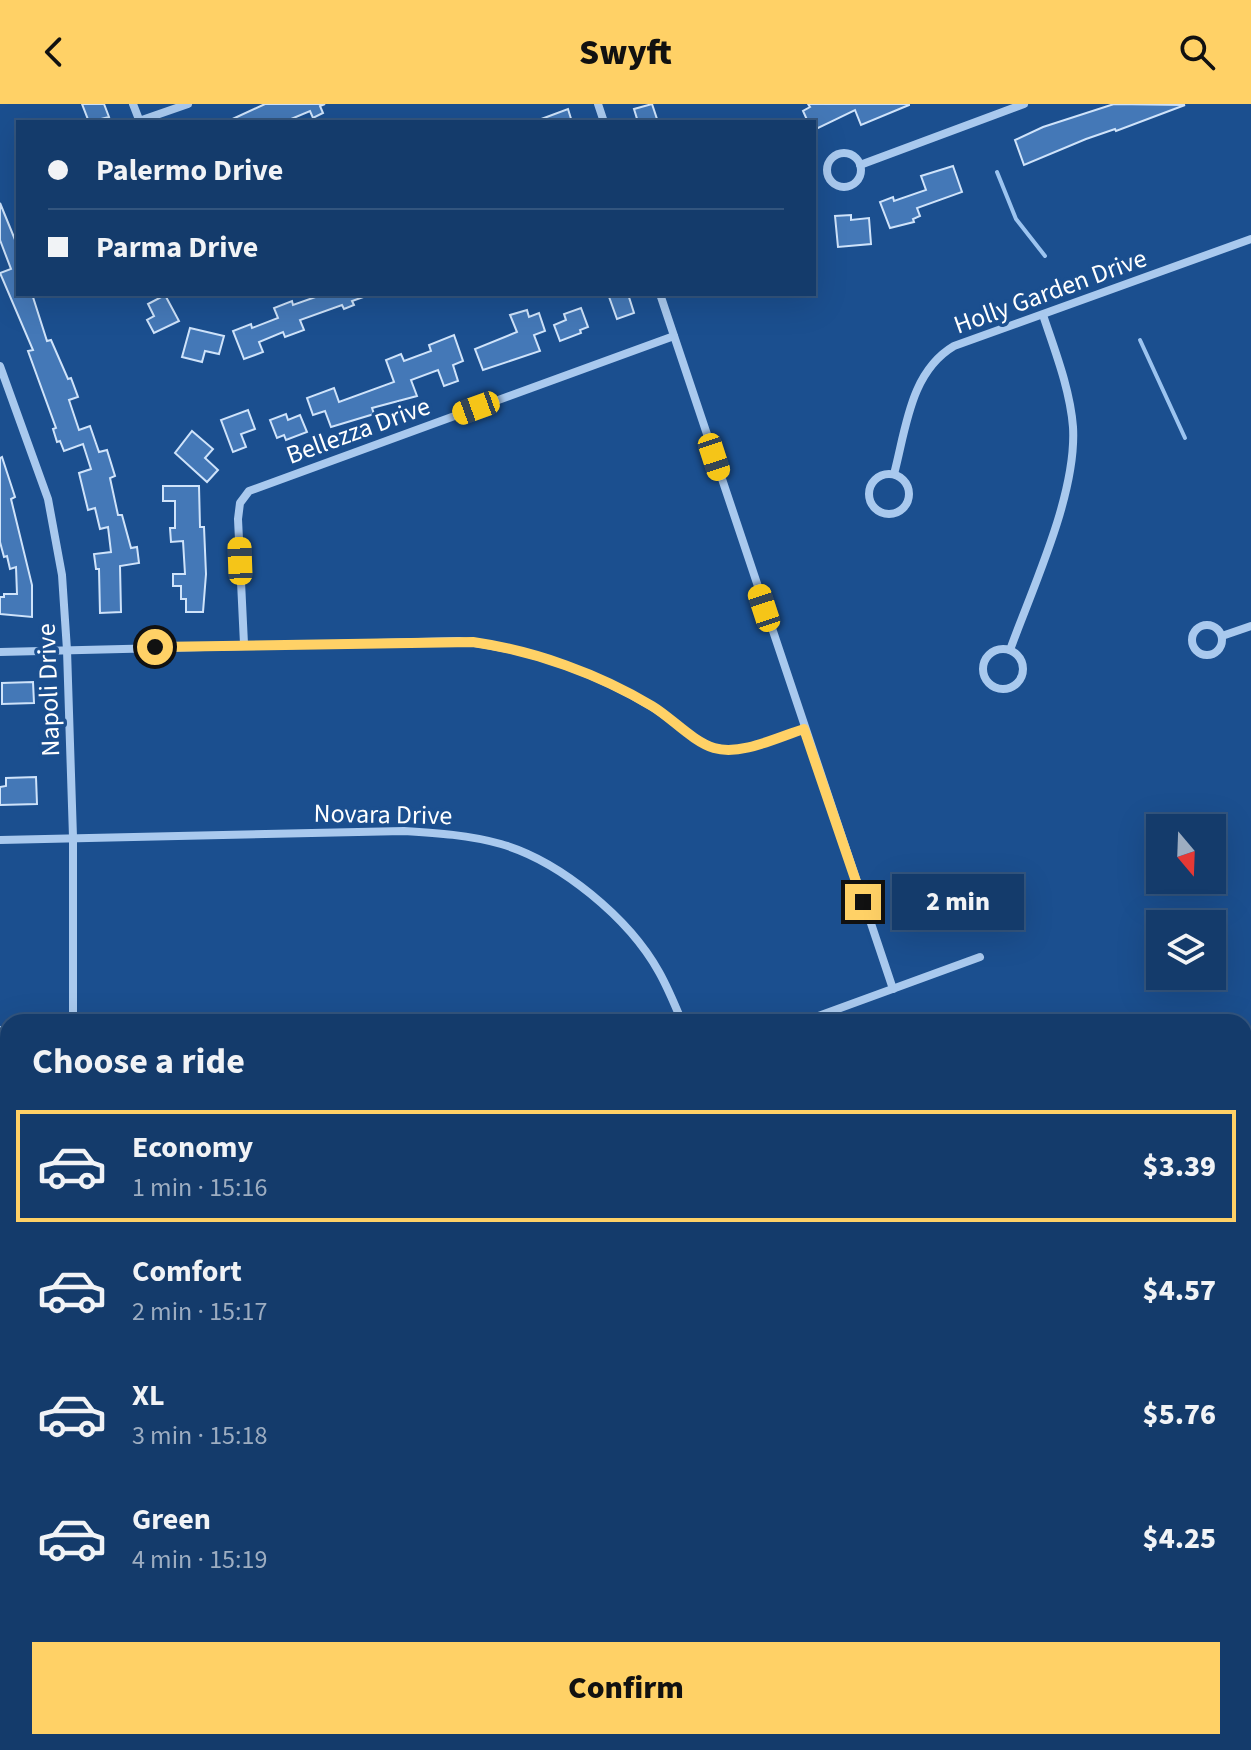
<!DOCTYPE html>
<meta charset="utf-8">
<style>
:root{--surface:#143b6b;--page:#1d4271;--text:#f1f3f6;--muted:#9dadc1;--line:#33557e;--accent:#ffd166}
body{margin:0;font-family:"Source Sans 3",sans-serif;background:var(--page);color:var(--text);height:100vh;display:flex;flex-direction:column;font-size:30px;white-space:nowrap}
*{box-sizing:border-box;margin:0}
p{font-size:26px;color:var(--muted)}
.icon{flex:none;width:44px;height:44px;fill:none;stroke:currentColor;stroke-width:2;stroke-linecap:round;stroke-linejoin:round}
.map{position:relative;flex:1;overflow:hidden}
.sheet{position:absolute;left:0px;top:910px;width:1252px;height:736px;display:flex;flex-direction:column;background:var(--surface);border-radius:24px 24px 0 0;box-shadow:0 8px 32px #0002,0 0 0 2px var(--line)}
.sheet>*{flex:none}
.guide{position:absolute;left:16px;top:16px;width:800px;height:176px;border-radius:0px;box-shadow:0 8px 32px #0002,0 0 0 2px var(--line);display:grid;align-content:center;height:176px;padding:0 32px;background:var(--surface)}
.needle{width:52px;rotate:161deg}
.buttons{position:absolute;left:1146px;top:710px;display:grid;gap:16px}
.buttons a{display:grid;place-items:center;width:80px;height:80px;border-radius:0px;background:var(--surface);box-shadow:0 8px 32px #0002,0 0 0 2px var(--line);font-size:40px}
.end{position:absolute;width:36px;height:36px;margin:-18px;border:10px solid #ffd166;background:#111;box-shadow:0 0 0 4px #111}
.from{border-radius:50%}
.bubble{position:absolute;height:56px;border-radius:0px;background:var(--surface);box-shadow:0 8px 32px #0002,0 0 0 2px var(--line);font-size:26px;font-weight:800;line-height:56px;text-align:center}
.car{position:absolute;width:24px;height:48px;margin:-24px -12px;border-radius:10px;box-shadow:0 0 6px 2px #0007;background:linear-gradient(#f5c518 24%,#345 0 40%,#f5c518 0 76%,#345 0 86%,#f5c518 0)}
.guide b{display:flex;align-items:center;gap:28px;height:76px;font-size:30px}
.guide b+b{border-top:2px solid var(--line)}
.guide i{width:20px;height:20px;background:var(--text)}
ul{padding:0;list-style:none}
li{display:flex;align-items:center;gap:24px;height:112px;margin:0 16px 12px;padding:0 16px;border:4px solid transparent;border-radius:0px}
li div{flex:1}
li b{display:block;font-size:30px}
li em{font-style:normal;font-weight:800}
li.current{border-color:var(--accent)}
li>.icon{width:72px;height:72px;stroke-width:1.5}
h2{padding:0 32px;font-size:36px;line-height:96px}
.cta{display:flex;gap:16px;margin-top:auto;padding:16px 32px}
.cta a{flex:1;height:92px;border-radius:0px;background:var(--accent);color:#111;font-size:32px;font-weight:800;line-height:92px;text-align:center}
header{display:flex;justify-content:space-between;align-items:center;height:104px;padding:0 32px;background:var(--accent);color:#111;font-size:36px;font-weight:800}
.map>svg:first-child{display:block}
</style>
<header><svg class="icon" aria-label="back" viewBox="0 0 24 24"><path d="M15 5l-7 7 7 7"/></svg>Swyft<svg class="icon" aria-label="search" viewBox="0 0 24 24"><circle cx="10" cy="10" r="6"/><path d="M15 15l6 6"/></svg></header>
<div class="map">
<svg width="1251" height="1646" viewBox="0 0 1251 1646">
<rect width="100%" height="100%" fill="#1b4f8f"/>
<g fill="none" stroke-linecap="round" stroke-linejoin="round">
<!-- stream -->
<g stroke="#9cc4f0" stroke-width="4">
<path d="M997,68L1016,115L1045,152"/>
<path d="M1140,236L1185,334"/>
</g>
</g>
<!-- building -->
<g fill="#4478b7" stroke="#cfe3fa" stroke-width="2">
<path d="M82,0H104L109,13L89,18Z"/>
<path d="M265,0H325L320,2L323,9L313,14L310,7L284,18H226Z"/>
<path d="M652,0L658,18H638L634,5Z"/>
<path d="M808,0H909V1L861,21L855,6L814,26V18H808L803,7L810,3Z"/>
<path d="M1114,0L1185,1L1116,27L1115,25L1086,35L1024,61L1015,36L1043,23Z"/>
<path d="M568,5L572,18H537L536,17Z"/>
<path d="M953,62L962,88L917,104L920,112L913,115L914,118L890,124L880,98L893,93L894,97L926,86L921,72Z"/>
<path d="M0,99L18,143V190H32L47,237L51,236L68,275L71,274L78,293L69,296L79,326L90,322L99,348L107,346L115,372L110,374L118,411H122L131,444L137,443L139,459L120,462L121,508L100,509L99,465H96L94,450L111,448L108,423L100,425L95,404L88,406L79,369L91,365L83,340L64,347L60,337L57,338L53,325L56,324L28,247L33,246L0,169L11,165L0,136Z"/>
<path d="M851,111V116L869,114L871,140L838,143L835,112Z"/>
<path d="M324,190L369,191L352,197L354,201L344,205L342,201L300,216L304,226L285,233L283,228L259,238L263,248L244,255L233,227L251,220L252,224L278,214L274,204L292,197L293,201Z"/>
<path d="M608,190H628L634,209L617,215Z"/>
<path d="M165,191L179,217L154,229L147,216L154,212L148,200Z"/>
<path d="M581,204L588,223L580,226L581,229L560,237L554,221L566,216L564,210Z"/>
<path d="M527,206L529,213L539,209L545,227L534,231L540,247L483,266L475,245L517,228L510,211Z"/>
<path d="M190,224L224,232L219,250L205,247L202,258L182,253Z"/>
<path d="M454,231L463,257L453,261L458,277L444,282L438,266L411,276L417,292L372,304L374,310L331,323L325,307L313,311L307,294L334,284L339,298L394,278L386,256L401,250L404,257L431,247L429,241Z"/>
<path d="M248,306L255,325L241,330L246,343L233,348L221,316Z"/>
<path d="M286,310L288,316L300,311L307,328L286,336L284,331L277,334L270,316Z"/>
<path d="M192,327L213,345L205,354L218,366L207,378L175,349Z"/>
<path d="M2,353L15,393L11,395L32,481V513L0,510V493H4V490H17L16,463L10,465L7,452L4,453L0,438V354Z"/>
<path d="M163,382H199L200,423H204L206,470L203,508H186V495H181V482H173V470H185L183,437L171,438L170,424H175V397H163Z"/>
<path d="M33,578L34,599L2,600V579Z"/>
<path d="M36,673L37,700L0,701V683L6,682V674Z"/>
</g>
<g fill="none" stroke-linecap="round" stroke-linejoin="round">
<!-- minor -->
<g stroke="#a9c9ee" stroke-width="8">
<path d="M133,0L140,18"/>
<path d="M598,0L604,18"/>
<path d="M139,17L188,0"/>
<circle cx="844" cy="66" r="17"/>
<path d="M860,61L1024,0"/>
<path d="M660,190L893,885"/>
<path d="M0,262L48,395L62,471L67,546L73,733V918"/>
<path d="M894,370C906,325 910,268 954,242L1251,135"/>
<circle cx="889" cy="390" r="20"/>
<circle cx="1207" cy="536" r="15"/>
<path d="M1222,532L1251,522"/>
<path d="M244,540L238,415L240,399L249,387L674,232"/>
<circle cx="1003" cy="565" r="20"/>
<path d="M1010,546C1033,482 1077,390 1073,323C1070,285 1055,247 1043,211"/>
<path d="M0,548L459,537C526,544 591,567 649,601C669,612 694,638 715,644C743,651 778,633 804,625"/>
<path d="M0,736L404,727C437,729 469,731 501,740C560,757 629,814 659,868C668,884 675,901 682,918"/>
<path d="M402,918H422"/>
<path d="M802,918L980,853"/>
<path d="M0,926H8"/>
<path d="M1244,961L1251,958"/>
<path d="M1244,1034L1251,1052"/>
<path d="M0,1217L8,1214"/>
<path d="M0,1427L8,1424"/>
<path d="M0,1458L8,1482"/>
<path d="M1244,1593H1251"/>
<path d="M59,1638L62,1646"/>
<path d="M537,1638L538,1646"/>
<path d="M140,1646L156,1638"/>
<path d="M605,1646L701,1638"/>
</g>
</g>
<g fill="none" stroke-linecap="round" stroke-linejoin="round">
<!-- route -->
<path stroke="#ffd166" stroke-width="10" d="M155,543L473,538C535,547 599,570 652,602C672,614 692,637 714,644C741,652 778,633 804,625L863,798"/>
</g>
<g text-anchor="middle" stroke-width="7" stroke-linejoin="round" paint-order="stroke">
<!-- street labels -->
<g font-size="26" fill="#fff" stroke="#1b4f8f">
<text transform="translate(1050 187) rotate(-20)" y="9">Holly Garden Drive</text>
<text transform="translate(358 326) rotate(-20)" y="9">Bellezza Drive</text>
<text transform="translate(48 586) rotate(-92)" y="9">Napoli Drive</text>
<text transform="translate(383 710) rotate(1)" y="9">Novara Drive</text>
</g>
</g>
</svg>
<div class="buttons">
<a><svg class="needle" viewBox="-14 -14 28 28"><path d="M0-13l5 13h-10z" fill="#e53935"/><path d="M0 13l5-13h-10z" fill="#9dadc1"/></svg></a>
<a><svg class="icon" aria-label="layers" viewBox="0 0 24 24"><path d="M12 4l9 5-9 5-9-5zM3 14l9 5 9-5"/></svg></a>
</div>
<i class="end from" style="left:155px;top:543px"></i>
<i class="end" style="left:863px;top:798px"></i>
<div class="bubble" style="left:892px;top:770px;width:132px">2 min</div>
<i class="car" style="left:476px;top:304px;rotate:250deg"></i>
<i class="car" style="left:714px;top:353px;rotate:162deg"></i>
<i class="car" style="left:240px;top:457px;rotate:358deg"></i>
<i class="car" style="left:764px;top:504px;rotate:342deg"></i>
<div class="guide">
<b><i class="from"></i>Palermo Drive</b>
<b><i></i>Parma Drive</b>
</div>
<section class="sheet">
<h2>Choose a ride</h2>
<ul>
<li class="current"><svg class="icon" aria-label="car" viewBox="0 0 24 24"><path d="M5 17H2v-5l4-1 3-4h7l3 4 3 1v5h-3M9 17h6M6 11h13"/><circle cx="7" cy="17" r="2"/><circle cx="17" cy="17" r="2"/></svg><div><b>Economy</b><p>1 min · 15:16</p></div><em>$3.39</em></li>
<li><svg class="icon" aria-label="car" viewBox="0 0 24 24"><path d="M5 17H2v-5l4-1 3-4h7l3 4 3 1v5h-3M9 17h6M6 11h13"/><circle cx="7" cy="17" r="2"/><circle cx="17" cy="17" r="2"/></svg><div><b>Comfort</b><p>2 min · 15:17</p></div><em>$4.57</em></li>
<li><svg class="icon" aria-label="car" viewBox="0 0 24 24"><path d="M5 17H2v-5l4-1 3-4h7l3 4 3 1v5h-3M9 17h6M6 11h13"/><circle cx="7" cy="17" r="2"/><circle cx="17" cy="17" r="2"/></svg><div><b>XL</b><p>3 min · 15:18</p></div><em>$5.76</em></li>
<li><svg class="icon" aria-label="car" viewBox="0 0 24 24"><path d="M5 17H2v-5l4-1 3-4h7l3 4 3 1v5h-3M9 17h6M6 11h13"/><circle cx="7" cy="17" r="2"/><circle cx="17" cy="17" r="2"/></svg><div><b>Green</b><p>4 min · 15:19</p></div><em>$4.25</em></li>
</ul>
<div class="cta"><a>Confirm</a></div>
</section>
</div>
